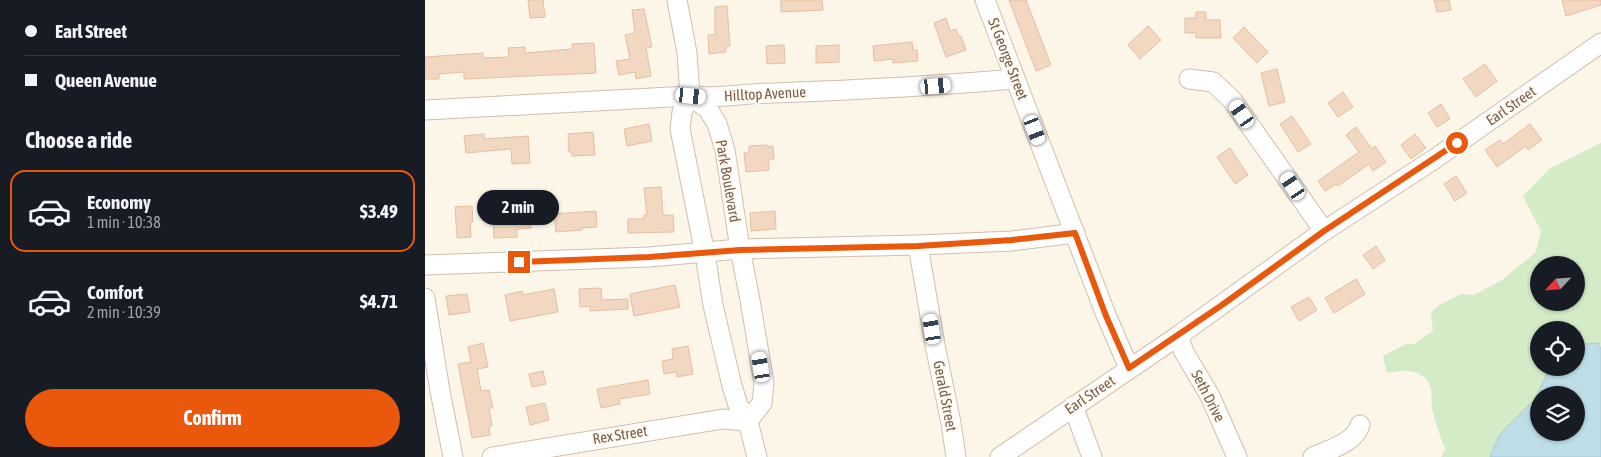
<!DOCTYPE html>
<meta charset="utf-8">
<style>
:root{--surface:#171b24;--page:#20242c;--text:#f1f3f6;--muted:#9ea1a6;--line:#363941;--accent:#ea580c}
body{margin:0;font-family:"Asap Condensed",sans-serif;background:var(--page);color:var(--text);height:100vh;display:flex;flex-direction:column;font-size:19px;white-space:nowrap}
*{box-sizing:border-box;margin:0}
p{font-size:16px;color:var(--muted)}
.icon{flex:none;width:28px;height:28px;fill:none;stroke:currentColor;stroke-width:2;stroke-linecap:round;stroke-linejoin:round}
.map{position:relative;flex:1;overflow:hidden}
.panel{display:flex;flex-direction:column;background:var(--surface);width:425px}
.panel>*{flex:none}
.top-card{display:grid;align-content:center;height:110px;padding:0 25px;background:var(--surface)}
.needle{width:32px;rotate:244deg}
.fabs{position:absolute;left:1105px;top:256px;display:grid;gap:10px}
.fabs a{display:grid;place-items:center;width:55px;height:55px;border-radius:50%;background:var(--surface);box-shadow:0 1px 4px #0004;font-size:25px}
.end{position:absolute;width:22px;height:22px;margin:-11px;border:6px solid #ea580c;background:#fff;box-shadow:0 0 0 2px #fff}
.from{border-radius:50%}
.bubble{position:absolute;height:35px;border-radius:18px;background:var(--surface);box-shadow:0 1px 4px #0004;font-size:16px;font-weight:700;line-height:35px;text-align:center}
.car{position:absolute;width:15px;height:30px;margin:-15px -8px;border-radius:6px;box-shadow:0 0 4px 1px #0007;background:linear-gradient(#fff 24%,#345 0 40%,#fff 0 76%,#345 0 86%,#fff 0)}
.top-card b{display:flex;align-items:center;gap:18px;height:48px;font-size:19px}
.top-card b+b{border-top:1px solid var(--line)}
.top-card i{width:12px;height:12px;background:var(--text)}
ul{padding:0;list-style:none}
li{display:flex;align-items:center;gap:15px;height:82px;margin:0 10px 8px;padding:0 15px;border:2px solid transparent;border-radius:15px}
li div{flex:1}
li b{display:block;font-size:19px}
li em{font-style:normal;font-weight:700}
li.active{border-color:var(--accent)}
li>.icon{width:45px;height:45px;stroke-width:1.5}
h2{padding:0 25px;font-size:22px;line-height:60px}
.primary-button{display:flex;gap:10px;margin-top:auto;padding:10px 25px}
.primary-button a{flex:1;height:58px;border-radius:30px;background:var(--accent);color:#fff;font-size:20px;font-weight:700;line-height:58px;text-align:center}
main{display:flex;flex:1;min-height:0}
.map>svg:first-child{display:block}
</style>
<main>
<section class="panel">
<div class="top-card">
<b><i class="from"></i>Earl Street</b>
<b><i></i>Queen Avenue</b>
</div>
<h2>Choose a ride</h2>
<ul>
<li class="active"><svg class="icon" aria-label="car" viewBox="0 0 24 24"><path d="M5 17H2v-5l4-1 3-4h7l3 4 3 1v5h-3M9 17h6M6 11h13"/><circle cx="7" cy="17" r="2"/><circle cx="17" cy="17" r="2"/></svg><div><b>Economy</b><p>1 min · 10:38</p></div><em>$3.49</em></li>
<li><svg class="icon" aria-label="car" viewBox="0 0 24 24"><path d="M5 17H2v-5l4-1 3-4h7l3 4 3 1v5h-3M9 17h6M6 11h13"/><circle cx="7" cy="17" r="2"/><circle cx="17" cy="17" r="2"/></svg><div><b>Comfort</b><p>2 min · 10:39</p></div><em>$4.71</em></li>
</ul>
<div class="primary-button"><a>Confirm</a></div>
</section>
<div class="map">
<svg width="1176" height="457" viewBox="0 0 1176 457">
<rect width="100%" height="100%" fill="#fcf6e9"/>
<!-- green -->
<path fill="#d3ebc7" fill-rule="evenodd" d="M1176,143V349L1172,343L1151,345V330H1114V368H1125L1110,399L1079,430L1073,438L1065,457H1016L1020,449C1015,436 1010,422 1007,408C1006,401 1007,394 1006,388C1000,368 978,369 962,373L958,356L981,344H989L1008,331L1006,313L1013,306L1036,294L1049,295L1077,280L1111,252L1116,231L1098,196L1124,169ZM1114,265H1151V302H1114Z"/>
<!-- water -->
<path fill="#bddee6" stroke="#a3cdd8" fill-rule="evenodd" d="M1173,343L1176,349V457H1065L1073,438L1079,430L1110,399L1125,368H1151V345ZM1114,395H1151V432H1114Z"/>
<!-- building -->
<g fill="#f2d8c1" stroke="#e4bfa1">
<path d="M103,0H118L120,17L105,18Z"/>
<path d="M356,0H397L398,10L356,12Z"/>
<path d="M584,0H601L626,65L611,71Z"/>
<path d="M1009,0H1024L1026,10L1012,12Z"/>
<path d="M1137,0H1176V5L1141,16Z"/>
<path d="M302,6L305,46H301V52L284,54L283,35H290V7Z"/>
<path d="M219,9L227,47L221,48L226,76L211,79L210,72L194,75L191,61L205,59L200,35L210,33L207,10Z"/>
<path d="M771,12H781V20H795L796,38H771V33H760V18H771Z"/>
<path d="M521,18L525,31L531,29L534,37L536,36L541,50L521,57L509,23Z"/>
<path d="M723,26L736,40L715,59L703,45Z"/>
<path d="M819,27L843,52L832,63L808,38Z"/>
<path d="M487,42L488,50H492L493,61L468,63V59L449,61L448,46Z"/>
<path d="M169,43L171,73L39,79V72L14,74V79H0V57L58,53V58L84,57L83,48L100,47V53L148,49L147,44Z"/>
<path d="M359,45L360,63L342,64L341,46Z"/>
<path d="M414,45V62L391,63V46Z"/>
<path d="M1060,64L1072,81L1051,97L1038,79Z"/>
<path d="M852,69L860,102L844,106L836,73Z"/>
<path d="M918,92L928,107L913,117L903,103Z"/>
<path d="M1016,104L1025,119L1012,127L1003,113Z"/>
<path d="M867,116L886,144L873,152L855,124Z"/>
<path d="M224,124L227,141L202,146L199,129Z"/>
<path d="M1105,124L1117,140L1103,150L1101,146L1072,167L1060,150L1075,140L1078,144Z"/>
<path d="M931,127L947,149L950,146L961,162L948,171L944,164L913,186L911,184L900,191L893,181L934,152L921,135Z"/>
<path d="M168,132L170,155L147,156V152H144L143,134Z"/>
<path d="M59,134V139L103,136L105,163L87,164L86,149L41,153L39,136Z"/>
<path d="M990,134L1001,148L986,159L976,145Z"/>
<path d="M342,145V147L348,146L349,159H343L344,170L321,172L319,153L324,152V146Z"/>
<path d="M805,148L823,175L810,184L792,157Z"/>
<path d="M1031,176L1042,193L1030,201L1019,184Z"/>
<path d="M236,187L238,215H248L249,232L203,233V219H219V215H222L219,188Z"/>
<path d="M47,206L48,222H45L46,237L32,238L30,207Z"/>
<path d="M171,211L172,227L157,228V230L131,232L129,214Z"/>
<path d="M350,211L351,229L326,231L325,213Z"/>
<path d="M105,217L106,228L92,229V237L69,238L68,219Z"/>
<path d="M951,246L960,260L948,269L938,255Z"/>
<path d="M931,279L940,294L909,313L900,298Z"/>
<path d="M250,285L255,307L209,316L205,294Z"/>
<path d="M176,288L177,300L203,299V309L165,311V306L155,307L154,289Z"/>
<path d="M129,289L133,312L85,321L80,295L97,291L98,295Z"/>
<path d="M42,294L45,312L24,315L21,296Z"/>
<path d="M884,297L892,310L874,321L866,307Z"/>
<path d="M58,343L63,367L52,369L56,391L64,390L68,408H64L67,426H64L65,435L47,438L33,364L46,362L43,347Z"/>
<path d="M263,346L268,374L252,377L251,372L239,374L237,361L248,359L247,349Z"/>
<path d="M118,371L121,384L107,387L104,374Z"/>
<path d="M223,380L225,394L194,399L195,404L176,408L172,389Z"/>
<path d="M120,403L124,420L105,425L101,407Z"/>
</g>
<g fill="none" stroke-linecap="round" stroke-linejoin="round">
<!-- minor casing -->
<g stroke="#cfbfae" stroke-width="21">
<g id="minor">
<path d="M252,0L262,53L265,96L257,112L255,129L280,254L288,305L307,386L313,405L323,421L332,457"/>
<path d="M560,0L681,315L704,368"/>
<path d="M764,79L788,82L807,100L899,231"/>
<path d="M265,96L283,109L292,124L300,150L315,249L325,300L339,383L337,403L323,421"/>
<path d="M0,110L265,96C293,99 321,93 349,93C430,90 510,86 590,79"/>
<path d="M493,245L510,345L526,423L531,457"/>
<path d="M0,265L224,257L315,249L493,245L587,241L650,233"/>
<path d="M0,298L15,391L28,457"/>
<path d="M753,336L759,352L785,396L812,457"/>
<path d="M648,406L667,457"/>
<path d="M67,457L298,419L323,421"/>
<path d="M575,457L753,336L899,231L1011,158L1176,43"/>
<path d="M888,457C903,450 930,443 935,425"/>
</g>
</g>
<!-- minor -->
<use href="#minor" stroke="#fff" stroke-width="19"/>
</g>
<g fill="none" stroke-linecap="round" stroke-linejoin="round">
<!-- route -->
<path stroke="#ea580c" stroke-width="6" d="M94,262L224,257L315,250L493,246L587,240L650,233L681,316L704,368L797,305L899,231L1032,143"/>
</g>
<g text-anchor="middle" stroke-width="4" stroke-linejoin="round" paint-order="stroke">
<!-- street labels -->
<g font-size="15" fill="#775f4c" stroke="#fffaf0">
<text transform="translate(583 59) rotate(69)" y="5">St George Street</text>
<text transform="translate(340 94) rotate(-3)" y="5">Hilltop Avenue</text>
<text transform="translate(1086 106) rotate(-35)" y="5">Earl Street</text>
<text transform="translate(303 181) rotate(80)" y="5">Park Boulevard</text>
<text transform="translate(665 395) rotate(-34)" y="5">Earl Street</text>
<text transform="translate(520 396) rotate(79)" y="5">Gerald Street</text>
<text transform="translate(783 396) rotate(63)" y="5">Seth Drive</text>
<text transform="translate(195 435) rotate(-9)" y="5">Rex Street</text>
</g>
</g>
</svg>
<div class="fabs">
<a><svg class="needle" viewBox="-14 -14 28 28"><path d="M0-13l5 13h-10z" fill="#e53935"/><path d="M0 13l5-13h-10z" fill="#9ea1a6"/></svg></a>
<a><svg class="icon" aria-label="locate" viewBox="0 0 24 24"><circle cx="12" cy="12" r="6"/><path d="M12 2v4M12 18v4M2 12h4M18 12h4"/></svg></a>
<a><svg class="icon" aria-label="layers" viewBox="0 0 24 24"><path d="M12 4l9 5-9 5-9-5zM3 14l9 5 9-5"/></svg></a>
</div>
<i class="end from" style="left:1032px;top:143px"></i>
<i class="end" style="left:94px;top:262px"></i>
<div class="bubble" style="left:52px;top:190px;width:82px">2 min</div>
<i class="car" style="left:511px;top:86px;rotate:85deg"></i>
<i class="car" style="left:266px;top:96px;rotate:96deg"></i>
<i class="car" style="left:817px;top:114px;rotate:325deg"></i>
<i class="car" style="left:610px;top:130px;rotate:159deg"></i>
<i class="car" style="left:868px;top:186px;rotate:326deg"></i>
<i class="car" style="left:507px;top:329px;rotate:351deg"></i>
<i class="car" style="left:336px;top:367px;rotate:351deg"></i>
</div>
</main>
